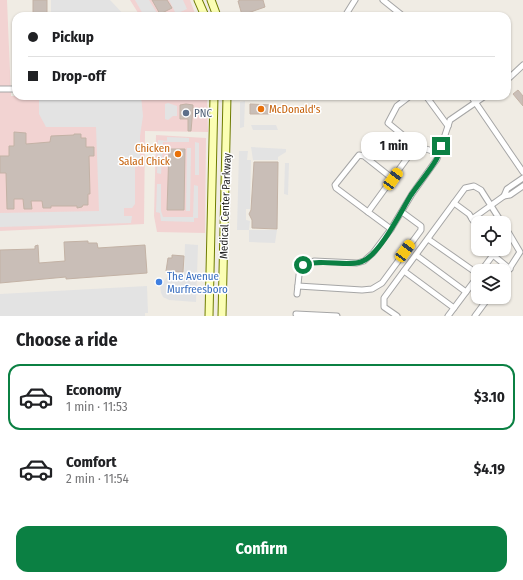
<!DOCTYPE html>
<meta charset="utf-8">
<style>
:root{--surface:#fff;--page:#f6f6f6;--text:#202124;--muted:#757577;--line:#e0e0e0;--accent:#0b8043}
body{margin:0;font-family:"Fira Sans Condensed",sans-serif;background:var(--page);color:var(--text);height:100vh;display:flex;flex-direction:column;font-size:15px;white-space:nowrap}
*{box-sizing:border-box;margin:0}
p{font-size:13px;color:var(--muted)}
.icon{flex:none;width:22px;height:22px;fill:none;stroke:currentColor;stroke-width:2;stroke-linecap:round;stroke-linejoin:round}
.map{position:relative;height:316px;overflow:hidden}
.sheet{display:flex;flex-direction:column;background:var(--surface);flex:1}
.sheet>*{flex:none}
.hud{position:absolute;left:12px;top:12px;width:499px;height:88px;border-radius:12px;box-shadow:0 1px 3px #0004;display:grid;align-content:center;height:88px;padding:0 16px;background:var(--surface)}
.buttons{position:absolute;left:471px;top:216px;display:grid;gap:8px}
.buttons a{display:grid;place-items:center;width:40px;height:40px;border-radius:8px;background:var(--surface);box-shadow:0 1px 3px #0004;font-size:20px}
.end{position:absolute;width:18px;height:18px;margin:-9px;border:5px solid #0b8043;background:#fff;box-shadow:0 0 0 2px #fff}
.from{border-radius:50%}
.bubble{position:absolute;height:28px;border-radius:12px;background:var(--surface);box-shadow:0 1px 3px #0004;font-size:13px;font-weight:700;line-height:28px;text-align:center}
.car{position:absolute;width:12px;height:24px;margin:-12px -6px;border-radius:5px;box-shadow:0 0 3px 1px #0007;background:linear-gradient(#f5c518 24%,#345 0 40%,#f5c518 0 76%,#345 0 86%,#f5c518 0)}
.hud b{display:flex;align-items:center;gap:14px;height:38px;font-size:15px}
.hud b+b{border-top:1px solid var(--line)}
.hud i{width:10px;height:10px;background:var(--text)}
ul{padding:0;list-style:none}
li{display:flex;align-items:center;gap:12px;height:66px;margin:0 8px 6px;padding:0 8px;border:2px solid transparent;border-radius:12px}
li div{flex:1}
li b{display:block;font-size:15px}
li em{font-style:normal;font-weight:700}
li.selected{border-color:var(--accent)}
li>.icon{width:36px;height:36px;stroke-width:1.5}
h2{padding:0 16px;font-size:18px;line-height:48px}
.button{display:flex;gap:8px;margin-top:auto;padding:8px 16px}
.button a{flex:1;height:46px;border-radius:12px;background:var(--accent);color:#fff;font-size:16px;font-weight:700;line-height:46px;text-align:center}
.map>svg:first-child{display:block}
</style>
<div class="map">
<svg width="523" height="316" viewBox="0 0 523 316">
<rect width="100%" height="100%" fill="#f0ece4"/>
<!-- commercial -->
<g fill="#f2d3d2">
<path d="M0,0H7L11,96H207L208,132L145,131L144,224L0,231Z"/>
<path d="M130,0H190L196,16H140Z"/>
<path d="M156,135L206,138L205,233L157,232L154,216Z"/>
</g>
<!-- parking -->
<g fill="#e3e3e3">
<path d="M51,0H110L125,16H51Z"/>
<path d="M135,0H149L157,13L151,16H144Z"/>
<path d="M169,0H183L187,9L176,14Z"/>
<path d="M141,96L143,116L140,136V164H135V204L132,208H124V216H132L131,223L0,227V213L99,211L96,127H46L39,114V97Z"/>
<path d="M249,96H288V100L249,99Z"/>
<path d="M245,101L244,127L240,128V102Z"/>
<path d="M168,103L177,106V116H173L168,120L165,119V104Z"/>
<path d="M251,125H276L278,130H253Z"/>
<path d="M167,137L189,138V142H163L161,174L157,173L158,140L167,141Z"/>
<path d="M195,142L199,143V175H195Z"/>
<path d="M251,147L286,149V152L278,157V160H253Z"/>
<path d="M187,148H191L190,211H186Z"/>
<path d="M239,151H248L247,160H251L250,209H246V220L250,221L249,230H277L275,243L249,242V230H237Z"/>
<path d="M285,163H289L288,195L284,194Z"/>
<path d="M157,184H161V211L163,217H193L194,185L198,186V218H194V222L161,221L160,213L156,212Z"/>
<path d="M185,244L198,245L196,302L169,300L163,297L161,293L160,286L168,276L184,277Z"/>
<path d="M147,286L148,313H145V316H0V294Z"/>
</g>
<!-- building -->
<g fill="#c9beb7" stroke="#c3b2a5">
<rect x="33" y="0" width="14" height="16"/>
<path d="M152,0H167L172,8L160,14Z"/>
<path d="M241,0H263L265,7L242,15L238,1Z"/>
<path d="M518,90L523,96V106L513,94Z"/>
<path d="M186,104L193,105V108L191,131H188V119H180V105Z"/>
<path d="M250,104L272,105L271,114H250Z"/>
<path d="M14,132L26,133V144L50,142L51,136L74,135V134H81V138H86V147H94V156H89L90,194H88V205H83L82,207L77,208V206H51V208H43L42,201H31L32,209H24L23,199H14V209H7L6,173H0V156H9V146H14Z"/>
<path d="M169,149H185L184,210H167Z"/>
<path d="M254,162H278L277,229L252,228V220L249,214L251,210Z"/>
<path d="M88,241V243H97L98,248L145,245L147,273L66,279V277L0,283V250L35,249V246L38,245L39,263L65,261L64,242Z"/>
<path d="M172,255L184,256L183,272L166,271L168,258H172Z"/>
</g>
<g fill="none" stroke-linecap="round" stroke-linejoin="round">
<!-- minor casing -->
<g stroke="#a6a6a6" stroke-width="7">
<g id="minor">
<path d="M383,0L403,16"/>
<path d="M345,16L355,0"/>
<path d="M507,80L523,65"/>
<path d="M0,89H16"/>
<path d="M410,96L397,106L388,123L416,146"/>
<path d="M426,96L448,126"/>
<path d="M471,96L523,172"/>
<path d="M523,178L507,189L504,196L510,195L523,186"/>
<path d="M454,203L469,214L478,228"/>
<path d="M368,212L336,188L335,185L359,155L364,156L393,179"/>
<path d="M472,219L504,196"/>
<path d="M504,225L520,252L504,277"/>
<path d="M391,229L368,212L416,146L439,153"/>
<path d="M428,239L478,274"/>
<path d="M416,255L466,292"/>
<path d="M493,255L510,269"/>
<path d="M404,271L454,308"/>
<path d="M481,271L493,255L492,249"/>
<path d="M298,286L362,290L372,289L382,283L421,230V226L402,212"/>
<path d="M297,294L299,275L303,265L314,261L357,263L364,261L373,253L391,229L412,194L437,159L450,120L485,96"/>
<path d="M296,314L337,316"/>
<path d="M397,316L384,307V298L465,188L474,186L481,190L502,223"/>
<path d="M448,316L478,276"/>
<path d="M475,316L489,297"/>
</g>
</g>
<!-- secondary casing -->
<g stroke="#6f7c00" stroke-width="9">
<g id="secondary">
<path d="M198,0L205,16"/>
<path d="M211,0L217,16"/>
<path d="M209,316L214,96"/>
<path d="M222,316L227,96"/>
</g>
</g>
<!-- minor -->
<use href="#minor" stroke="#fff" stroke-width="5"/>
<!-- secondary -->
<use href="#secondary" stroke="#fbfeb4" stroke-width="7"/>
</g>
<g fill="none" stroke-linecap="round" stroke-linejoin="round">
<!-- route -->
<path stroke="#0b8043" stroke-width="5" d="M303,265C323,258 349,268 363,261C381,253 401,211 411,195C419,183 429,172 436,160C439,156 439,150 441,146"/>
</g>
<!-- markers -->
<g fill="#e8710a" stroke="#fff" stroke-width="1.5">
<circle cx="261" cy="109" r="4"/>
<circle cx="178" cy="154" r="4"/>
</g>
<circle fill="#5c6f8a" stroke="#fff" stroke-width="1.5" cx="186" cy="113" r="4"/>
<circle fill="#3f7fe0" stroke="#fff" stroke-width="1.5" cx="159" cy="282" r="4"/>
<g text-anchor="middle" stroke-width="3" stroke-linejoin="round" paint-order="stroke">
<!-- food labels -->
<g font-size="11" fill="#c56008" stroke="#fff" text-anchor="start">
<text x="269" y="113">McDonald's</text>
<text x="170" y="152" text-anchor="end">Chicken<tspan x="170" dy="13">Salad Chick</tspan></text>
</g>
<!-- service labels -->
<g font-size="11" fill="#4e5e75" stroke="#fff" text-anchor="start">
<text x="194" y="117">PNC</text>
</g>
<!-- street labels -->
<g font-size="11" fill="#1f1f1f" stroke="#fff">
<text transform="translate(225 206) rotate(-88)" y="4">Medical Center Parkway</text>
</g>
<!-- shop labels -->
<g font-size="11" fill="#366cbe" stroke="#fff" text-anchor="start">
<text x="167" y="280">The Avenue<tspan x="167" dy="13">Murfreesboro</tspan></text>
</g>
</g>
</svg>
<div class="buttons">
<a><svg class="icon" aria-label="locate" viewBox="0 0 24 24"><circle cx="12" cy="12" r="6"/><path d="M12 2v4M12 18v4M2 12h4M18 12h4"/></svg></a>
<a><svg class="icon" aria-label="layers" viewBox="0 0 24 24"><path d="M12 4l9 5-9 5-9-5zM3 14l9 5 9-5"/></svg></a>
</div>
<i class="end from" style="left:303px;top:265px"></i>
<i class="end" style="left:441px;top:146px"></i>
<div class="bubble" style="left:361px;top:132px;width:66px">1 min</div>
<i class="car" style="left:393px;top:179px;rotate:36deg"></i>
<i class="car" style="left:405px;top:251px;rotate:36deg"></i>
<div class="hud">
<b><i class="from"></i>Pickup</b>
<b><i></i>Drop-off</b>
</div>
</div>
<section class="sheet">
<h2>Choose a ride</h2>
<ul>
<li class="selected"><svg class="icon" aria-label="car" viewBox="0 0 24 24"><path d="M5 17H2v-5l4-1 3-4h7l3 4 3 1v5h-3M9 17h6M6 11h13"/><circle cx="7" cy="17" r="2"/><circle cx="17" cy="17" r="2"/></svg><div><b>Economy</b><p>1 min · 11:53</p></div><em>$3.10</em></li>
<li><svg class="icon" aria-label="car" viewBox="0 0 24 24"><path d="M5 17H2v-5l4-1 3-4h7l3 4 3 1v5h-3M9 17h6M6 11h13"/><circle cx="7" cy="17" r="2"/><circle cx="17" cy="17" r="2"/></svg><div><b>Comfort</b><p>2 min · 11:54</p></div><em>$4.19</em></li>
</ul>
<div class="button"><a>Confirm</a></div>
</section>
